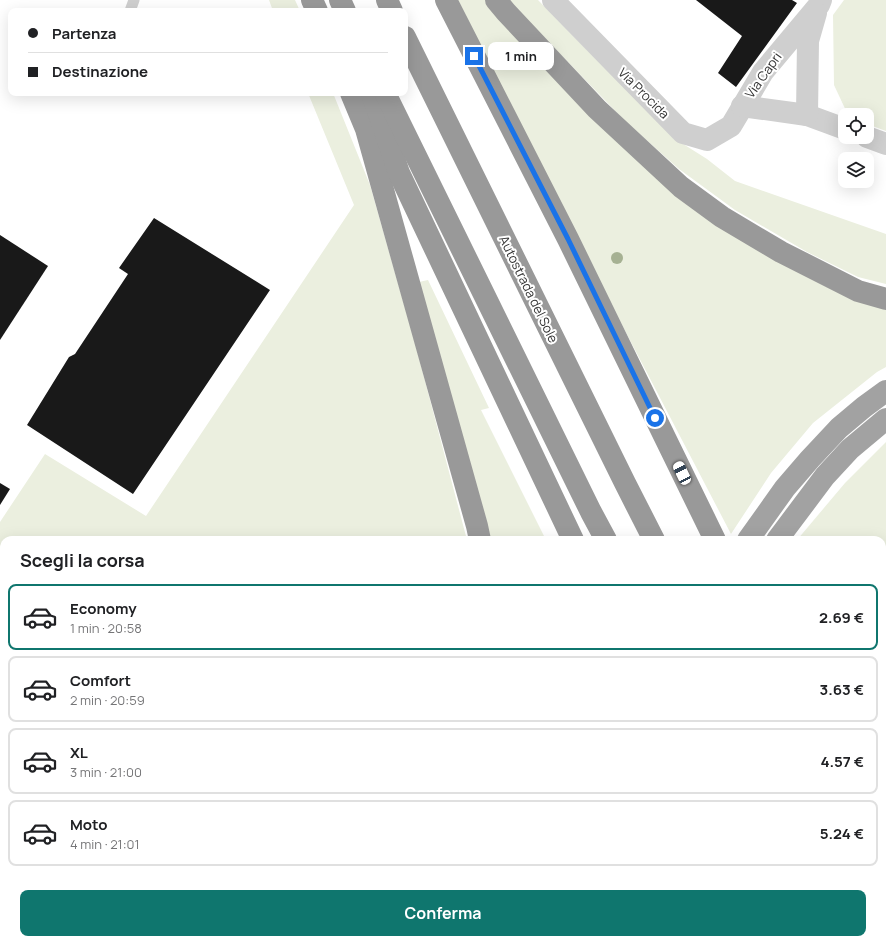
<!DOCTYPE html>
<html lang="it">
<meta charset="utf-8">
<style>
:root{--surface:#fff;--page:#f6f6f6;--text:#202124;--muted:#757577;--line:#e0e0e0;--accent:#0f766e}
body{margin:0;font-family:Manrope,sans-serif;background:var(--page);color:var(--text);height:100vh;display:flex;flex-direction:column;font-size:15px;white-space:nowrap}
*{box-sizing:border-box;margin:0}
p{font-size:13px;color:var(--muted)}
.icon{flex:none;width:22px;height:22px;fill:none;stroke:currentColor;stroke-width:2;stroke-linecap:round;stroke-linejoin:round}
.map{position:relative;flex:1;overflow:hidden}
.drawer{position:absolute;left:0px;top:536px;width:886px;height:408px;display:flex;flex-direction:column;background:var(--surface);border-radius:12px 12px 0 0;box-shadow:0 4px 16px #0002}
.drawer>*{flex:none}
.banner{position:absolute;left:8px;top:8px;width:400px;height:88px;border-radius:8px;box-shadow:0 4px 16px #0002;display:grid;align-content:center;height:88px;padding:0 20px;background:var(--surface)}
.tools{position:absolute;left:838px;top:108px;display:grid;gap:8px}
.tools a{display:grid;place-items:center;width:36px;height:36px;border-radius:8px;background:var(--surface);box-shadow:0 4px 16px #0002;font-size:20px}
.end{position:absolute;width:18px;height:18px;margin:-9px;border:5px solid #1a73e8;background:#fff;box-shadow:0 0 0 2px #fff}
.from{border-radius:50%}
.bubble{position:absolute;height:28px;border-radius:8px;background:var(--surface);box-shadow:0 4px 16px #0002;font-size:13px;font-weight:700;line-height:28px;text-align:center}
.car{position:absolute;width:12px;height:24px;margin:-12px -6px;border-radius:5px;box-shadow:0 0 3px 1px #0007;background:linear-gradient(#fff 24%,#345 0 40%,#fff 0 76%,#345 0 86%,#fff 0)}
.banner b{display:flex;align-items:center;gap:14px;height:38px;font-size:15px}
.banner b+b{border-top:1px solid var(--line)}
.banner i{width:10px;height:10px;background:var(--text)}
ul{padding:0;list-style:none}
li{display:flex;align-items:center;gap:12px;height:66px;margin:0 8px 6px;padding:0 12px;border:2px solid var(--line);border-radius:8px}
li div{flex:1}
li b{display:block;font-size:15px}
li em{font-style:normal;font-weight:700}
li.current{border-color:var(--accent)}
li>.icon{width:36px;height:36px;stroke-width:1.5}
h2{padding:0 20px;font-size:18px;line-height:48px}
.button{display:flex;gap:8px;margin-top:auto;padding:8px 20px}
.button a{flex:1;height:46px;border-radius:8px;background:var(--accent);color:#fff;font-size:16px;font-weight:700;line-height:46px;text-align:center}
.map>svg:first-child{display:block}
</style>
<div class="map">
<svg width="886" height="944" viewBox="0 0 886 944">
<rect width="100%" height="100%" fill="#fff"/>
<!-- green -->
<g fill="#ebefdf">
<path d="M269,0H295L300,11H273Z"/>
<path d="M458,0H488L674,191L886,309V367L877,372L813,423L771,473L731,534L548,183Z"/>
<path d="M508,0H538L576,39L680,142L707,159L735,181L886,234V284L858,277L807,252L735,210L679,169L625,121Z"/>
<path d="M844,0H886V131L867,124V115H848L834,85L833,15Z"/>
<path d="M308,93H333L370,185L415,343L467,540H428L427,536L424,540H4V602L0,598V522L45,454L146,516L354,205Z"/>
<path d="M428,280L489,408L481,410L546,540H489L419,282Z"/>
<path d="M886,442V791L882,786V540H797L845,483Z"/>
<path d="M361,940H404L406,941L411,940H474L473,944H367Z"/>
</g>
<!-- building -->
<g fill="#191919">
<path d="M696,0H792L797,3L736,87L718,73L742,36Z"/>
<path d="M154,218L270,290L133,494L27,425L69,357L75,354L128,274L119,268Z"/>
<path d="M0,235L48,266L0,340Z"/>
<path d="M0,483L10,489L0,505Z"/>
<path d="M0,889L4,893V940H15L11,944H0Z"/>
</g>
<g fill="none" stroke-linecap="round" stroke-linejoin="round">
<!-- service -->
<g stroke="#cfcfcf" stroke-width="11">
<path d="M130,11L134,0"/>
<path d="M0,650L4,653"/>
<path d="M0,768L4,772"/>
<path d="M0,833L4,837"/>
<path d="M106,940L109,944"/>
<path d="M170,940L173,944"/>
<path d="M332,940L337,944"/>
</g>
<!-- minor -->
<g stroke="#cfcfcf" stroke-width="22">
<path d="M553,0L683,133L707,140L731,126L763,72L819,5L821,0"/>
<path d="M742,106L807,115L845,129"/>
<path d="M807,115L808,41L816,13"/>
<path d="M867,137L886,144"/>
</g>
<!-- trunk -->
<g stroke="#a2a2a2" stroke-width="22">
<path d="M748,540L785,488L810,459L839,428L864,407L886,391"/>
<path d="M777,540L825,476L850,449L886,419"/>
</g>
<!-- motorway -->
<g stroke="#999" stroke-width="22">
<path d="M312,0L317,11"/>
<path d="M340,0L345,11"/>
<path d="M387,0L392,11"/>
<path d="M446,0L568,239L715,540"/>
<path d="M496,0L506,12L597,109L681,187L722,217L781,252L858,291L886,299"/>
<path d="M405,37L625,483L654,540"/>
<path d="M351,93L366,129L477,526L480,540"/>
<path d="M372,93L399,173L573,540"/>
<path d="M385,93L591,512L606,540"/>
<path d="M882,824L886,826"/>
<path d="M767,940L769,944"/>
<path d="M807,940L809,944"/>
<path d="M857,940L859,944"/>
<path d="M489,944V940"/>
<path d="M537,944L538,940"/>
</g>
<!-- rail casing -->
<g stroke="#878787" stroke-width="4.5">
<g id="rail">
<path d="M0,692L4,696"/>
<path d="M0,711L4,714"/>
<path d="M236,940L240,944"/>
<path d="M252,940L256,944"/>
</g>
</g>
<!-- rail -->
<use href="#rail" stroke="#fff" stroke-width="3" stroke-dasharray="9" stroke-linecap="butt"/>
</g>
<!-- trees -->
<circle fill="#a6b193" cx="617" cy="258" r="6"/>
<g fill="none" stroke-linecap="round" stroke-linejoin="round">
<!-- route -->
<path stroke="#1a73e8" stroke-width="5" d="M474,56L568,239L655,418"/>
</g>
<g text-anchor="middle" stroke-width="4" stroke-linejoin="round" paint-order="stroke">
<!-- street labels -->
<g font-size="13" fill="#323232" stroke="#fff">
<text transform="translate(763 75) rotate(-55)" y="5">Via Capri</text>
<text transform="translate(644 93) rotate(45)" y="5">Via Procida</text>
<text transform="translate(529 289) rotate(64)" y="5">Autostrada del Sole</text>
</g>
</g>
</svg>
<div class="tools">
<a><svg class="icon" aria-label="locate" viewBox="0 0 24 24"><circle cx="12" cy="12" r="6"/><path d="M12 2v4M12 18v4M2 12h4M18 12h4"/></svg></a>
<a><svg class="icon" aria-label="layers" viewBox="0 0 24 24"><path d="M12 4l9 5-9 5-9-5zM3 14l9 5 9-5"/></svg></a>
</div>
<i class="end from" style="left:655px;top:418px"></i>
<i class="end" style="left:474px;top:56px"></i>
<div class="bubble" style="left:488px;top:42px;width:66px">1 min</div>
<i class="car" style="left:682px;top:473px;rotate:334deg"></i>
<div class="banner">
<b><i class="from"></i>Partenza</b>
<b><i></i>Destinazione</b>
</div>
<section class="drawer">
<h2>Scegli la corsa</h2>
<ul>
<li class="current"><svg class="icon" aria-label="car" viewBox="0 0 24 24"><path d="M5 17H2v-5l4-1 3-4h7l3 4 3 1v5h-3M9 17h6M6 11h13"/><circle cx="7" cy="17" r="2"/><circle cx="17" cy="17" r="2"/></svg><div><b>Economy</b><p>1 min · 20:58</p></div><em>2.69 €</em></li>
<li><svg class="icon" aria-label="car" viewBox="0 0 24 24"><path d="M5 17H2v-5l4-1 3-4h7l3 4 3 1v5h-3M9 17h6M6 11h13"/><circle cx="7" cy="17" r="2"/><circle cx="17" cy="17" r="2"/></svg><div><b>Comfort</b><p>2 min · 20:59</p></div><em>3.63 €</em></li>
<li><svg class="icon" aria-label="car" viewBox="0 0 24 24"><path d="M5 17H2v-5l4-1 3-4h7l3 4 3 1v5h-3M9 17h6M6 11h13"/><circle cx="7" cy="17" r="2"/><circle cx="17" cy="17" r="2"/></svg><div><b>XL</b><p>3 min · 21:00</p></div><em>4.57 €</em></li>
<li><svg class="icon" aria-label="car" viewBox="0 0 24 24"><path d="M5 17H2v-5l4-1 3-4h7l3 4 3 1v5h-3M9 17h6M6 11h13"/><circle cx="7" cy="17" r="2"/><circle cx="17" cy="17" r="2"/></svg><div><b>Moto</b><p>4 min · 21:01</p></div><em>5.24 €</em></li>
</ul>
<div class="button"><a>Conferma</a></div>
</section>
</div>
